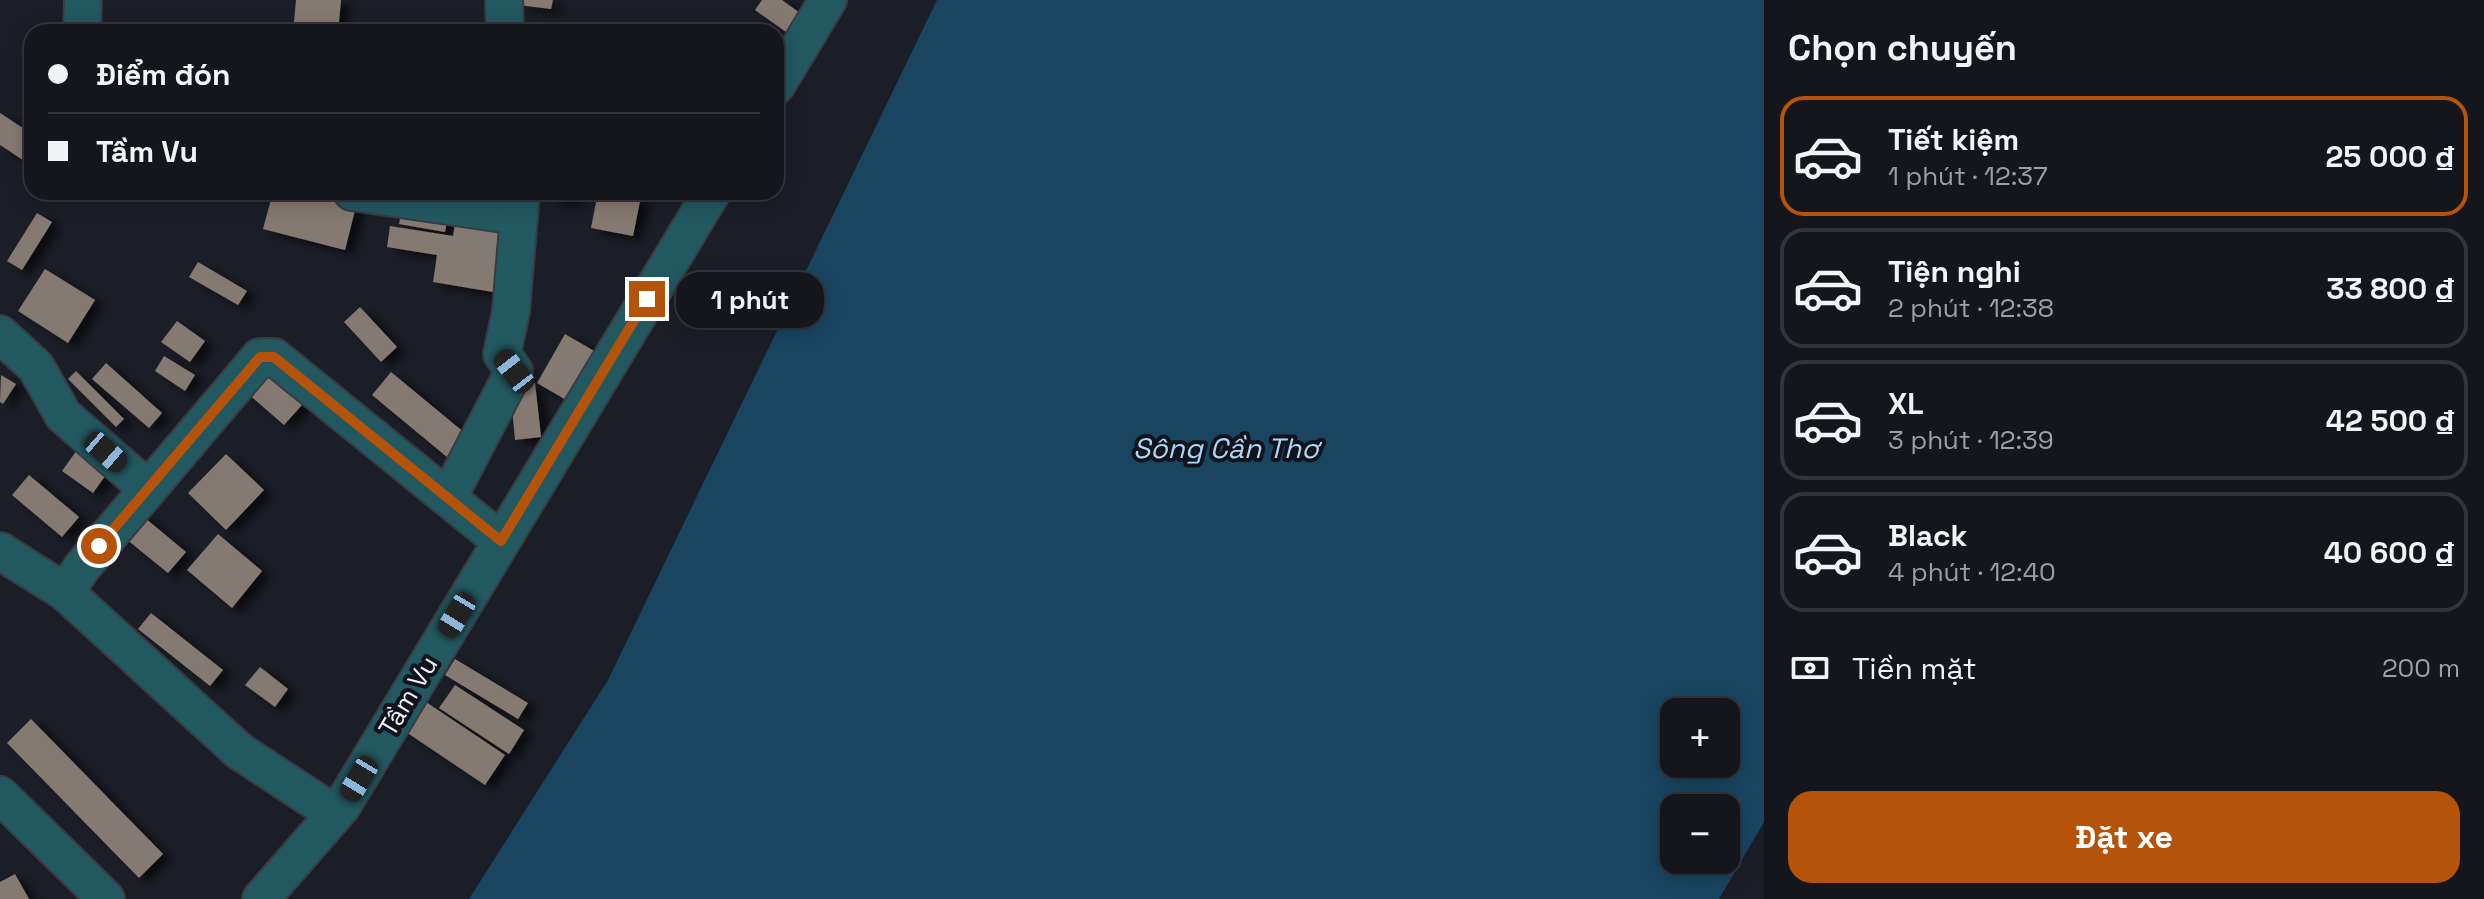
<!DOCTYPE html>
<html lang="vi">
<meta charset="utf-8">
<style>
:root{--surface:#14161c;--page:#1d1f25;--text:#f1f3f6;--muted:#9d9fa3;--line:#33353b;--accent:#b45309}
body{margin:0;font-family:"Space Grotesk",sans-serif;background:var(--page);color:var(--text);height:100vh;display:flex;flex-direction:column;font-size:30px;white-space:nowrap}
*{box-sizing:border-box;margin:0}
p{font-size:26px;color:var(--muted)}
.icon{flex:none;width:44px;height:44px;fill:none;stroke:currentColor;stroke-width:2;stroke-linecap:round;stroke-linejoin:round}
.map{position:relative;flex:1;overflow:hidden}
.drawer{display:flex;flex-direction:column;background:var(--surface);width:720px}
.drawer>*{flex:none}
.hud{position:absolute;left:24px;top:24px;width:760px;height:176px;border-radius:24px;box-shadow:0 4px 20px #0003,0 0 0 2px var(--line);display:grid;align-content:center;height:176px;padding:0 24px;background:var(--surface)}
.buttons{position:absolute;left:1660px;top:698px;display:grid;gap:16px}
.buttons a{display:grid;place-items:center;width:80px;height:80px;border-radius:16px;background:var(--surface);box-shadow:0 4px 20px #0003,0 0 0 2px var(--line);font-size:40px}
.end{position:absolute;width:36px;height:36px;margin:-18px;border:10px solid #b45309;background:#fff;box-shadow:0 0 0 4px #fff}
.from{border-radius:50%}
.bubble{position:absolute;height:56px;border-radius:24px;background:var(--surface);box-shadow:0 4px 20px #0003,0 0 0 2px var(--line);font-size:26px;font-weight:600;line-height:56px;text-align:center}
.car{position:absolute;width:24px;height:48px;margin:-24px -12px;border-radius:10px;box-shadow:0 0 6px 2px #0007;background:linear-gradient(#222 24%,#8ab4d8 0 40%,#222 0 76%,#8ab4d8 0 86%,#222 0)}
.hud b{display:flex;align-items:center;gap:28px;height:76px;font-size:30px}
.hud b+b{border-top:2px solid var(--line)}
.hud i{width:20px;height:20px;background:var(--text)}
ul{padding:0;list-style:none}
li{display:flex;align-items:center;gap:24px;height:120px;margin:0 16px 12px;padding:0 8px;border:4px solid var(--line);border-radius:24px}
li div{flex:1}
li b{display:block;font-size:30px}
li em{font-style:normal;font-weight:600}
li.current{border-color:var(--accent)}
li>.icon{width:72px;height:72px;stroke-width:1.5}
h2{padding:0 24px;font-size:36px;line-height:96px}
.pay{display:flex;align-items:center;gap:20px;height:88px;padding:0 24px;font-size:30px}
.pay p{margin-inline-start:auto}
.action{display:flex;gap:16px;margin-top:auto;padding:16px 24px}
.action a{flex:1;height:92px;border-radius:24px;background:var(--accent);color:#fff;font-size:32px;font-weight:600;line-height:92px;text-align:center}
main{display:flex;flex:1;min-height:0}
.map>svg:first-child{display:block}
</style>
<main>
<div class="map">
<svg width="1764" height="899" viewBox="0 0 1764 899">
<defs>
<filter id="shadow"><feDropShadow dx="9" dy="5" stdDeviation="4" flood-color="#0009"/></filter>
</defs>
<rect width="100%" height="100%" fill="#1b1e26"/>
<!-- water -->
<path fill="#194561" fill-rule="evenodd" d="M937,0H1764V822L1719,899H469L608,680ZM1674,712H1726V764H1674ZM1674,808H1726V860H1674Z"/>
<!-- building -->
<g fill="#857a72" filter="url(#shadow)">
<path d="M296,0H341L338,32H293Z"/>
<path d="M519,0H553L551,9L518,5Z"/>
<path d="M762,0H782L807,18L793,37L755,10Z"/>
<rect x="187" y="22" width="17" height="10"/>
<path d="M0,113L32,134V166L0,145Z"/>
<path d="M273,192H300L356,206L345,250L263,229Z"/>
<rect x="552" y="192" width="24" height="8"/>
<path d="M598,192L641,196L633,236L591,228Z"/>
<path d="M403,203L449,211L445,232L399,224Z"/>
<path d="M457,212L517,222L505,294L433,282L437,255L387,247L390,226L453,236Z"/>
<path d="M37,213L52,222L22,270L7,261Z"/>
<path d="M198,262L247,291L238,305L189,277Z"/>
<path d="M45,269L95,300L68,343L18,311Z"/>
<path d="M360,307L397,347L381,362L344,322Z"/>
<path d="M177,321L205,341L190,362L161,342Z"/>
<path d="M565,334L601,355L573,404L537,383Z"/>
<path d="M164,356L195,375L185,391L155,371Z"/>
<path d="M272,362L310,396L284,425L246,392Z"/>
<path d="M106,363L162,413L149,428L92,379Z"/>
<path d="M76,371L124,419L116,427L68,379Z"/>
<path d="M391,372L466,434L447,457L372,395Z"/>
<path d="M1,375L16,384L3,404L0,402Z"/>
<path d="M535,383L541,437L515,440L510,386Z"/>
<path d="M77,450L108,472L93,493L62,471Z"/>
<path d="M226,454L264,490L226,530L188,493Z"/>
<path d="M29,475L79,517L62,537L12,495Z"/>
<path d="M133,508L186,552L168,573L115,530Z"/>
<path d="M218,534L262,571L232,608L187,570Z"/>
<path d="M151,613L223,670L210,686L138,629Z"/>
<path d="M455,659L528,703L518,719L445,675Z"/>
<path d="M260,667L288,689L275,707L245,685Z"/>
<path d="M455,685L524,730L509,754L439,708Z"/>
<path d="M426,702L505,755L485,785L406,732Z"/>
<path d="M31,719L163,854L139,878L7,743Z"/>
<path d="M15,874L29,899H0V882Z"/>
</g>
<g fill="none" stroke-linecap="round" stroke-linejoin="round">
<!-- minor casing -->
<g stroke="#393b43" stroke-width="40">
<g id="minor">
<path d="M504,0L505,32"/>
<path d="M82,32L83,0"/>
<path d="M776,86L828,0"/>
<path d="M352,192L519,216"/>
<path d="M0,334L36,367L63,415L148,489"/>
<path d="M448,498L514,371L502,354L511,311L521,192"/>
<path d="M0,551L65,592"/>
<path d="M0,795L106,899"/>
<path d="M335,814L239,751L65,592L83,566L260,357H274L501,541"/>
<path d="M261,899L342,806L712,192"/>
</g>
</g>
<!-- minor -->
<use href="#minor" stroke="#225860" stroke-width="36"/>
</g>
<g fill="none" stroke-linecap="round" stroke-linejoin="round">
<!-- route -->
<path stroke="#b45309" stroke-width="10" d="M99,546L260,357H274L501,541L647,299"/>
</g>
<g text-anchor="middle" stroke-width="8" stroke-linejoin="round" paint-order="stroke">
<!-- street labels -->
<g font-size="26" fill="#eef0f7" stroke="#12141d">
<text transform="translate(408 696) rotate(-59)" y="9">Tầm Vu</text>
</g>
<!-- water labels -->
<g font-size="28" font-style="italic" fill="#aed6f4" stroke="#12141d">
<text x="1226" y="458">Sông Cần Thơ</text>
</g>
</g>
</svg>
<div class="buttons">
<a>+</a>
<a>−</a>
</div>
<i class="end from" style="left:99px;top:546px"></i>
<i class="end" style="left:647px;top:299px"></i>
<div class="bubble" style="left:676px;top:272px;width:148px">1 phút</div>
<i class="car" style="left:514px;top:371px;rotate:322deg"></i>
<i class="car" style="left:106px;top:452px;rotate:131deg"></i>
<i class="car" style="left:457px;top:615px;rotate:211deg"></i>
<i class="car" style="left:359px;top:779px;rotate:211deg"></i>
<div class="hud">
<b><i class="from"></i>Điểm đón</b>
<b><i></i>Tầm Vu</b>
</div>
</div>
<section class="drawer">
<h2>Chọn chuyến</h2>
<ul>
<li class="current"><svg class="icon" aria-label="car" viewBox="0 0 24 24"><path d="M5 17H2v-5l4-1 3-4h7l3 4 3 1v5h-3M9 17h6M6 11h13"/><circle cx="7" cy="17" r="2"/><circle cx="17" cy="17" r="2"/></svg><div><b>Tiết kiệm</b><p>1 phút · 12:37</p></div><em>25 000 ₫</em></li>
<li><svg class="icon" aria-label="car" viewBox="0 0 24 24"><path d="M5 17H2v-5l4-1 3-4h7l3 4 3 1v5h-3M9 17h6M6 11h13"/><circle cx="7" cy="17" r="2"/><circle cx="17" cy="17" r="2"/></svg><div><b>Tiện nghi</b><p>2 phút · 12:38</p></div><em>33 800 ₫</em></li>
<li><svg class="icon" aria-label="car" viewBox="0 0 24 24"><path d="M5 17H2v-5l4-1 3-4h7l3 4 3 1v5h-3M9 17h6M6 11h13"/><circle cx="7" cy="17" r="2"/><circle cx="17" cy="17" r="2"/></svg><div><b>XL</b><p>3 phút · 12:39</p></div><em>42 500 ₫</em></li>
<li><svg class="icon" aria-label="car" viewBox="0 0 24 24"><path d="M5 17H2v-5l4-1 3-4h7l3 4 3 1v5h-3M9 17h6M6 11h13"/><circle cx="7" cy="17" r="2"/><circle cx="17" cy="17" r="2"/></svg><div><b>Black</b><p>4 phút · 12:40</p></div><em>40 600 ₫</em></li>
</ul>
<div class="pay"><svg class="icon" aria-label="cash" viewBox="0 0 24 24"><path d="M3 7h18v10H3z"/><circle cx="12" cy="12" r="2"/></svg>Tiền mặt<p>200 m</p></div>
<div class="action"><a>Đặt xe</a></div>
</section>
</main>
